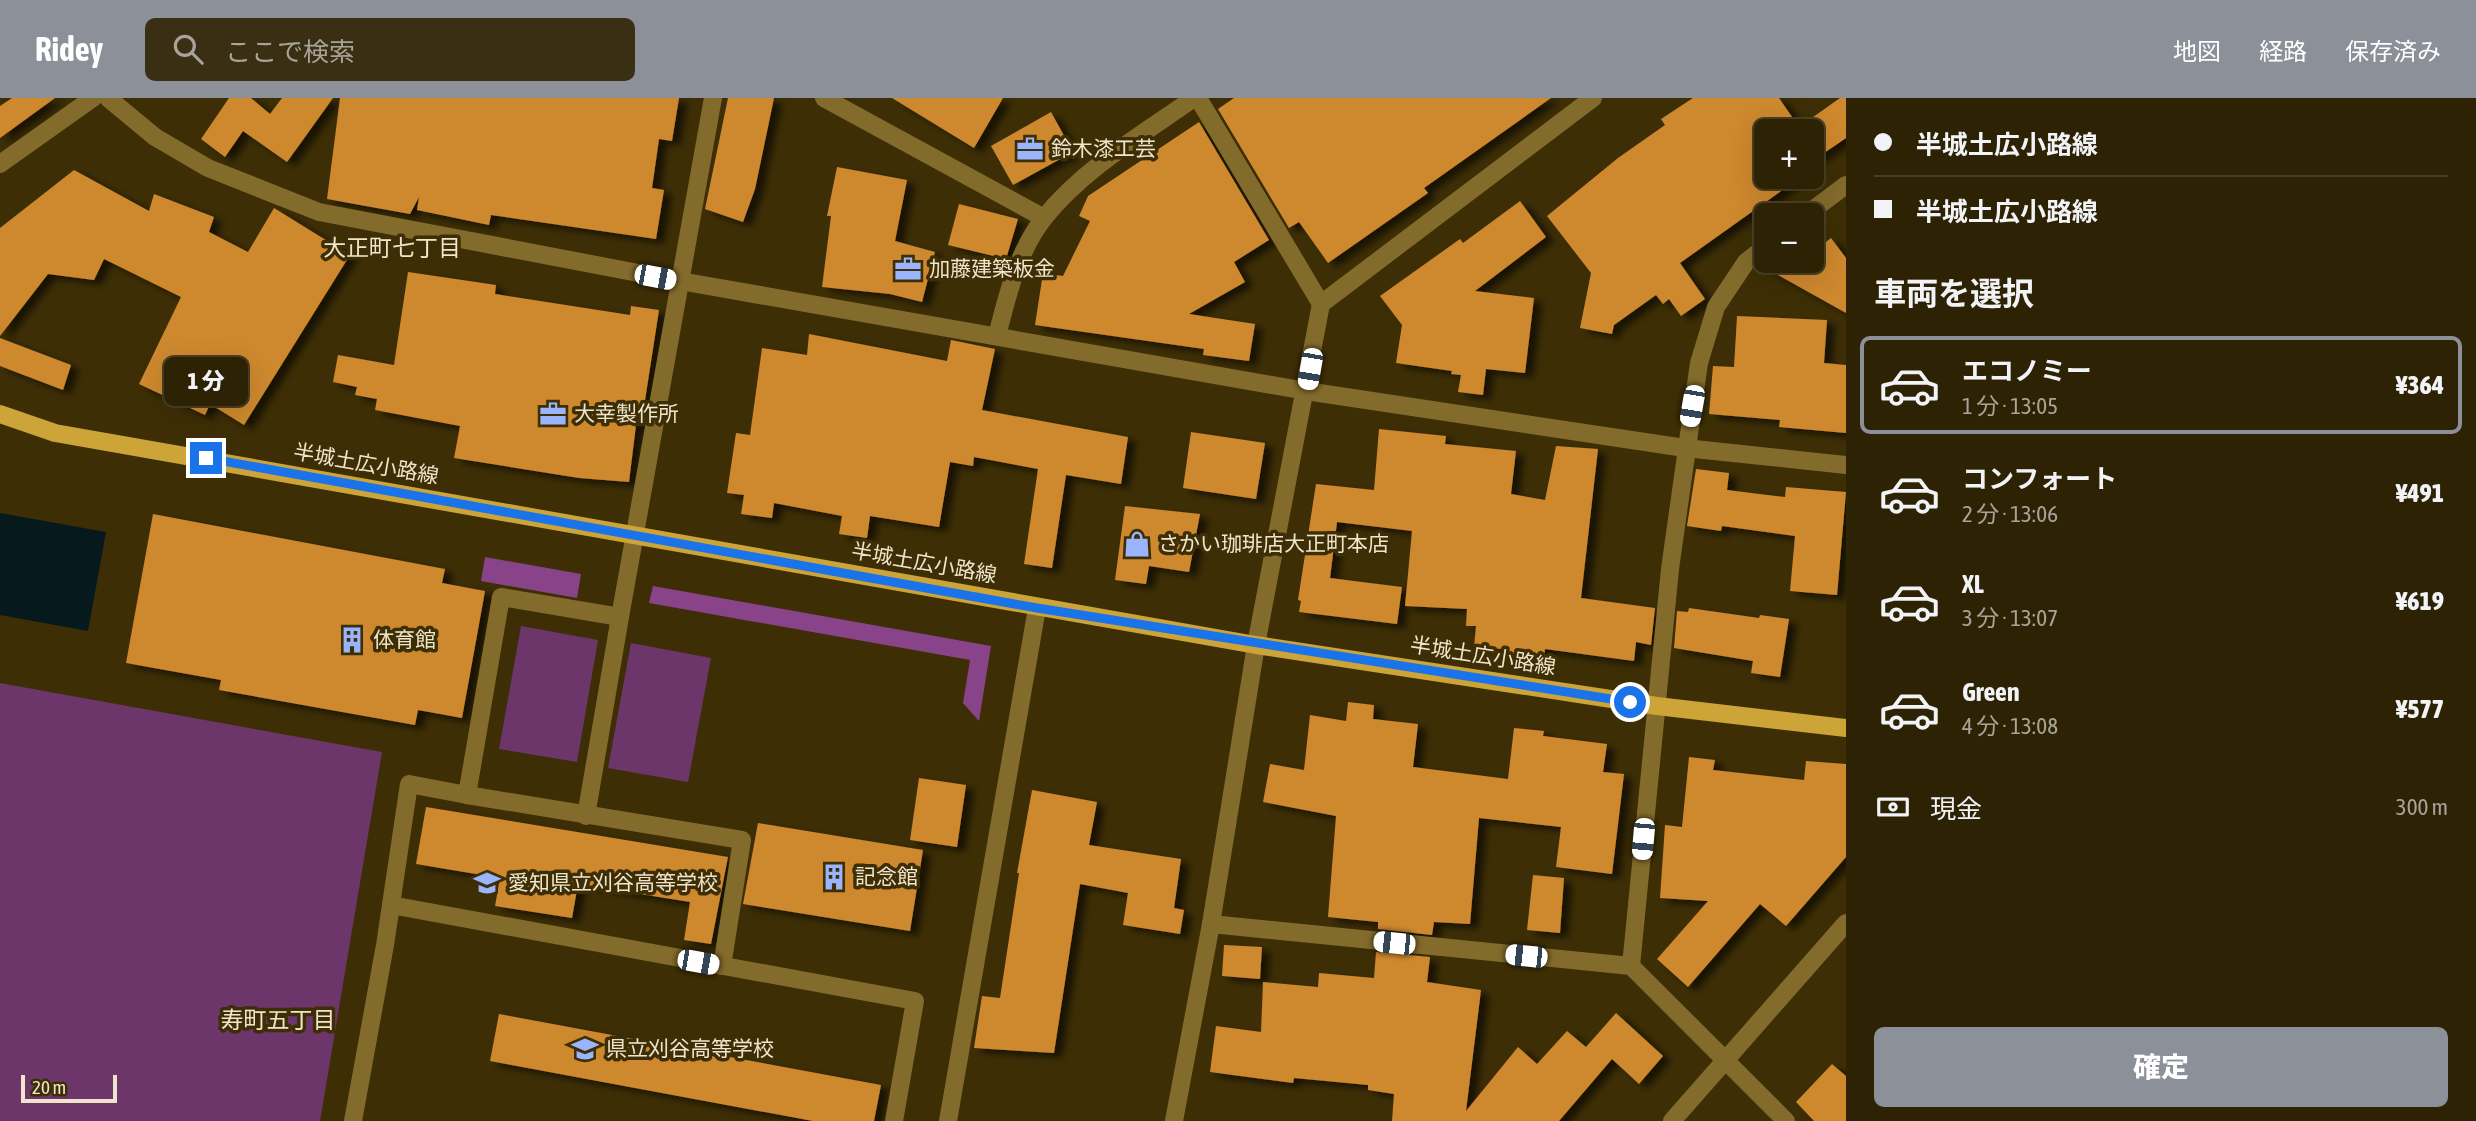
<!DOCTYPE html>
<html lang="ja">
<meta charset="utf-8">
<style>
:root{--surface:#2e2204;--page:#3a2f13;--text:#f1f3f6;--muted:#a7a49a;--line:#493f26;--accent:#8c9099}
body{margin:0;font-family:"Asap Condensed","Noto Sans JP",sans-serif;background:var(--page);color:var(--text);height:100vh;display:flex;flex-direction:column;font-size:26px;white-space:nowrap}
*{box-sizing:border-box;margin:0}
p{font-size:23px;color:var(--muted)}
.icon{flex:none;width:38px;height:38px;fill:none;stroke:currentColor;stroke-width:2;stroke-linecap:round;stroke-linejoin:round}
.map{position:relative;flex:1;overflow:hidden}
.sheet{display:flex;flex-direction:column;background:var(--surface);width:630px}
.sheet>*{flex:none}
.top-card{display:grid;align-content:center;height:154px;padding:0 28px;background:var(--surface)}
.controls{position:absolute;left:1754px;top:21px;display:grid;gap:14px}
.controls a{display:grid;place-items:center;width:70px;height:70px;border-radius:10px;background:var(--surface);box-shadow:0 7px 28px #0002,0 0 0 2px var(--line);font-size:35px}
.scale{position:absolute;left:21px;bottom:18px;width:96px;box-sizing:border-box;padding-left:7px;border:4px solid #f0e5cb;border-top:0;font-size:19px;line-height:24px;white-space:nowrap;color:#f0e5cb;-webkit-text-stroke:5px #3d2e05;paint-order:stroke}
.end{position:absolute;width:32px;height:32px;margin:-16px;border:9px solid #1a73e8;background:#fff;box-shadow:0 0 0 4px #fff}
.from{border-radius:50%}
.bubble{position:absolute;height:49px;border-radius:10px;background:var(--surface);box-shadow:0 7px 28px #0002,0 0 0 2px var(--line);font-size:23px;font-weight:800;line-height:49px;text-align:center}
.car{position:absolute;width:21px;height:42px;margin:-21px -10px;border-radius:9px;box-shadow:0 0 5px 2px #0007;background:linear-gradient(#fff 24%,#345 0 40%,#fff 0 76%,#345 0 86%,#fff 0)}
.top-card b{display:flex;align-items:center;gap:24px;height:66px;font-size:26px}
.top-card b+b{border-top:2px solid var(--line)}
.top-card i{width:18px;height:18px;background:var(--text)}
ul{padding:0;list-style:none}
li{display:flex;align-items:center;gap:21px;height:98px;margin:0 14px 10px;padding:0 14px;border:4px solid transparent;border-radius:10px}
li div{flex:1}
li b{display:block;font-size:26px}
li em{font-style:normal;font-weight:800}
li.current{border-color:var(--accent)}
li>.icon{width:63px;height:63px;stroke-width:1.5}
h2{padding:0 28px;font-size:32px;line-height:84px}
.pay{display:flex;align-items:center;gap:18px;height:77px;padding:0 28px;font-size:26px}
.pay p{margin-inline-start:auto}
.action{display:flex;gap:14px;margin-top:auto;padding:14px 28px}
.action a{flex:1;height:80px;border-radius:10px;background:var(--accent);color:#fff;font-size:28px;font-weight:800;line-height:80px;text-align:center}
header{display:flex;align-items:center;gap:42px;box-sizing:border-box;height:98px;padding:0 35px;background:var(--accent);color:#fff}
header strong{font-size:33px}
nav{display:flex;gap:38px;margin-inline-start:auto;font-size:24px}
.search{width:490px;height:63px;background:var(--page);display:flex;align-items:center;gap:18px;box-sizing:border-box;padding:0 24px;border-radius:10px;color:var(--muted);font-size:26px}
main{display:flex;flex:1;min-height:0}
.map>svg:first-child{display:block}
</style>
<header>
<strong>Ridey</strong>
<div class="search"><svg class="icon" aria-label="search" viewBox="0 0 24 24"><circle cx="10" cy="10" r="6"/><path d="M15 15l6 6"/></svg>ここで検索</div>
<nav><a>地図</a><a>経路</a><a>保存済み</a></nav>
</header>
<main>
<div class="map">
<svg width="1846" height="1023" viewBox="0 0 1846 1023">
<defs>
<filter id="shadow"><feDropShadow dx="8" dy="4.5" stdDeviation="3.5" flood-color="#0009"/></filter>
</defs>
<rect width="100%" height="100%" fill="#3d2e05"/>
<!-- green -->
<g fill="#6c366b">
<path d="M521,528L598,542L577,664L499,651Z"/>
<path d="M631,545L711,560L688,684L608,670Z"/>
<path d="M0,585L382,654L320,1023H0Z"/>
</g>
<!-- forest -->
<g fill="#894388">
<path d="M485,459L581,476L577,500L481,483Z"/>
<path d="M653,488L991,548L979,623L963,605L970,562L649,505Z"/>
</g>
<!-- water -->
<path fill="#061a1d" d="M0,415L106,434L88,533L0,517Z"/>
<!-- building -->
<g fill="#ce882f" filter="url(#shadow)">
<path d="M12,0H55L0,40V8Z"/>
<path d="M229,0H251L270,16L282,0H333L287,64L243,33L225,59L201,41Z"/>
<path d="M340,0H679L672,43L659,41L652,90L664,92L656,141L491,117L489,127L417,112L419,99L410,116L327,101Z"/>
<path d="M728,0H774L755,91L743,124L705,111Z"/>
<path d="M892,0H1003L974,50Z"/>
<path d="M1234,0H1551L1424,90L1428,95L1328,165L1299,124L1289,130L1218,11Z"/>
<path d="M1693,0H1779L1799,29L1840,0H1846V40L1811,64V33H1766V79H1796L1798,81L1680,165L1705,201L1681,218L1669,201L1663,206L1656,197L1614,227L1612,236L1580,230L1591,175L1547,118L1618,60L1665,27L1661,21Z"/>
<path d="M1051,14L1073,54L1013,87L991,48Z"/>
<path d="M1199,24L1269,142L1234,164L1245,184L1189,216L1255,226L1249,263L1203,257L1204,251L1035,227L1043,175L1063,178L1090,123L1079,118L1088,98Z"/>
<path d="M837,69L907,82L895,143L935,154L922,204L890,196L822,189L831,118H827Z"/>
<path d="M74,72L149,113L154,96L214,119L209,134L248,154L274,110L350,157L244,327L210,306L205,317L139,286L181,199L104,161L94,182L48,176L0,238V130Z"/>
<path d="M1520,103L1546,139L1475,193L1534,200L1525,275L1486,271L1483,297L1458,294L1461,277L1451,276L1452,273L1396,265L1402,227L1380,198L1460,141L1463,145Z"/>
<path d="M959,106L1018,121L1006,161L948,147Z"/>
<path d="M1831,140L1846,160V215L1760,167L1766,163H1811V156Z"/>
<path d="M408,174L496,187L495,196L630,217L631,208L659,212L641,328L636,327L629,384L579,380L454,360L460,328L375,312L377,301L355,297L357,289L333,284L338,257L394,267Z"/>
<path d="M1737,218L1827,222L1824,265L1846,267V335L1779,329L1780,322L1709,316L1713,268L1734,269Z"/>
<path d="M809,236L947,263L951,242L995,251L982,312L1128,339L1121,386L1066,377L1052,470L1024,466L1038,371L974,359L973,368L950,364L939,429L870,418L867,440L839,436L842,418L774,405L772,420L741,416L744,397L727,395L736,335L750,337L762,250L807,257Z"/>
<path d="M0,240L71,267L63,292L0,268Z"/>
<path d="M1379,331L1446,338L1445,346L1516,353L1511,396L1545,402L1556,348L1598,351L1581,500L1655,510L1651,547L1636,544L1634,563L1545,551L1544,559L1502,555L1503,551L1474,549L1476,528H1466L1467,511L1405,508L1412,433L1337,424L1330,480L1402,489L1397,526L1299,514L1301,503L1298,502L1316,386L1374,392Z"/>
<path d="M1191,334L1265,345L1256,401L1183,390Z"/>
<path d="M1696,371L1729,375L1727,392L1785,399L1786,389L1846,394L1837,497L1790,493L1795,438L1722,428L1721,433L1687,428Z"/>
<path d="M1125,408L1200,416L1189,474L1149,468L1146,486L1115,482Z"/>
<path d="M153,416L445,471L442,485L485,493L462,620L418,612L415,627L219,592L221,582L126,565Z"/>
<path d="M1689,510L1759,520L1760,517L1789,521L1780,579L1751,575L1753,563L1674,550L1677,513L1688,514Z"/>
<path d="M1348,604L1374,607L1373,621L1418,626L1413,669L1508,681L1514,630L1544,633L1543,638L1607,646L1603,674L1624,676L1612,776L1556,769L1561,729L1479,720L1470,826L1434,824L1432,837L1378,831V824L1328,819L1336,718L1263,704L1270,666L1304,672L1310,617L1346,623Z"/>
<path d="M1689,659L1715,662L1713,672L1804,682L1806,663L1846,666V759L1786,828L1760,806L1688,889L1657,861L1708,803L1660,800L1665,727L1682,729Z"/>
<path d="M919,680L966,687L957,749L910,742Z"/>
<path d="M1032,692L1097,704L1089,747L1181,761L1174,810L1184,812L1180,836L1123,827L1128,795L1080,786L1054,955L974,950L982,898L1000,900L1019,775H1017Z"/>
<path d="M426,709L728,759L711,846L684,842L690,804L578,786L572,820L495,808L500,780L416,766Z"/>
<path d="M758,725L923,752L910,833L743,806Z"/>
<path d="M1533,777L1564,780L1560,835L1527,832Z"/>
<path d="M1224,847L1262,849L1260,881L1222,878Z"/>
<path d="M1376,854L1430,859L1427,884L1481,892L1466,1013L1518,949L1537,966L1567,933L1586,949L1616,915L1663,958L1639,986L1612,961L1559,1023H1392L1394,996L1368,992V987L1294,980L1293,985L1210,974L1216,928L1261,934L1263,884L1318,889L1319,875L1374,880Z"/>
<path d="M499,916L881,987L874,1023H813L490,963Z"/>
<path d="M1832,966L1846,978V1023H1814L1796,1004Z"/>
</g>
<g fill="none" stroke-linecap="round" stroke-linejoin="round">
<!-- minor -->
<g stroke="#836b2c" stroke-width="18">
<path d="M108,0L155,39L208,70L319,114L680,183L1306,293L1685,350L1846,367"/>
<path d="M824,0L1044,120"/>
<path d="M1198,0L1321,206"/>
<path d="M0,66L93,0"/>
<path d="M1806,117L1846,87"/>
<path d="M997,238C1007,198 1018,153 1044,120C1084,70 1143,36 1194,0"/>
<path d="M467,697L742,742L722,868"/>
<path d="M586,718L620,519"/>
<path d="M391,807L915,903L894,1023"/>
<path d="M1211,826L1631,868L1786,1023"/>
<path d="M1631,868L1670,471L1699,265L1716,209L1746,164L1766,148"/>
<path d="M353,1023L385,847L409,686L467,697L501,499L620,519L713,0"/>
<path d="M948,1023L1037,510"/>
<path d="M1174,1023L1211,826L1256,547L1321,206L1593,0"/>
<path d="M1672,1023L1846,825"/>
</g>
<!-- major -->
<path stroke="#cca438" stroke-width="18" d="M0,316L55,335L1256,547L1657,608L1846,630"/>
</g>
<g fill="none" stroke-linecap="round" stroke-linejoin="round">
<!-- route -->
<path stroke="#1a73e8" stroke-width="9" d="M206,360L1037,510L1630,604"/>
</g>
<!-- icons -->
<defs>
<g id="office-bare" transform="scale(2.1)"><path d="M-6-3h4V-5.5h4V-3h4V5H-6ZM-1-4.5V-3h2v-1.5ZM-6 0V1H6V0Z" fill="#9ab5fd" stroke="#3d2e05" stroke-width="2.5" paint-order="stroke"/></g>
<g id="shop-bare" transform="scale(2.1)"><path d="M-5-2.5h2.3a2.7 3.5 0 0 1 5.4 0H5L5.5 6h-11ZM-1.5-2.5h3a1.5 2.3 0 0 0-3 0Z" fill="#9ab5fd" stroke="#3d2e05" stroke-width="2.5" paint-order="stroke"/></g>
<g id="building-bare" transform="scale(2.1)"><path d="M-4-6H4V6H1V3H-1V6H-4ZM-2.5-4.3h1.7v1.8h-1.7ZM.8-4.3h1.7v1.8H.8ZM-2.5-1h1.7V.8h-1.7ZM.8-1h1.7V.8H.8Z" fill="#9ab5fd" stroke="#3d2e05" stroke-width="2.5" paint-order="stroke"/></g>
<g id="school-bare" transform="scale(2.1)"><path d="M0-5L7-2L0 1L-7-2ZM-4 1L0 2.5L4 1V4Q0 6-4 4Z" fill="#9ab5fd" stroke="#3d2e05" stroke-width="2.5" paint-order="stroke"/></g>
</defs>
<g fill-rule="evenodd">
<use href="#office-bare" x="1030" y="51"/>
<use href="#office-bare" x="908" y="171"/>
<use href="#office-bare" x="553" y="316"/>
<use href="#shop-bare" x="1137" y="446"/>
<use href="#building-bare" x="352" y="542"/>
<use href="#building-bare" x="834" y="779"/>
<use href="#school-bare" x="487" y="785"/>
<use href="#school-bare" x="585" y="951"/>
</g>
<g text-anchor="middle" stroke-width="7" stroke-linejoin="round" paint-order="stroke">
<!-- poi labels -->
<g font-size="21" fill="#f0e5cb" stroke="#3d2e05" text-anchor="start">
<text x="1051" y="58">鈴木漆工芸</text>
<text x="929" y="178">加藤建築板金</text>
<text x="574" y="323">大幸製作所</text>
<text x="1158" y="453">さかい珈琲店大正町本店</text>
<text x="373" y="549">体育館</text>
<text x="855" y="786">記念館</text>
<text x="508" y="792">愛知県立刈谷高等学校</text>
<text x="606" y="958">県立刈谷高等学校</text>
</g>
<!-- street labels -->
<g font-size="21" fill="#f0e5cb" stroke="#3d2e05">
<text transform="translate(366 366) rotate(10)" y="7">半城土広小路線</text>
<text transform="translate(924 465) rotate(10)" y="7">半城土広小路線</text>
<text transform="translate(1483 558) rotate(9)" y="7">半城土広小路線</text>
</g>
<!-- neighbourhood labels -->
<g font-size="23" fill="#f0e5cb" stroke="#3d2e05">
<text x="392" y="158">大正町七丁目</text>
<text x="278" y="930">寿町五丁目</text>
</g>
</g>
</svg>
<div class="controls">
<a>+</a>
<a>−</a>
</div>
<div class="scale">20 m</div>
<i class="end from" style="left:1630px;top:604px"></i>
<i class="end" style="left:206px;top:360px"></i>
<div class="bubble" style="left:164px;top:259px;width:84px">1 分</div>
<i class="car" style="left:655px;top:179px;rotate:101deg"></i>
<i class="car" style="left:1310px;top:271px;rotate:190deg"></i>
<i class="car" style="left:1692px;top:308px;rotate:190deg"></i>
<i class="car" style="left:1643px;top:741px;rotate:185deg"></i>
<i class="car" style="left:1394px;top:845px;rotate:276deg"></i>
<i class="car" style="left:1526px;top:858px;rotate:276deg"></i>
<i class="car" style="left:698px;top:864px;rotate:100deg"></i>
</div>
<section class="sheet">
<div class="top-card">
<b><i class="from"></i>半城土広小路線</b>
<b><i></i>半城土広小路線</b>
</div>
<h2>車両を選択</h2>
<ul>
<li class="current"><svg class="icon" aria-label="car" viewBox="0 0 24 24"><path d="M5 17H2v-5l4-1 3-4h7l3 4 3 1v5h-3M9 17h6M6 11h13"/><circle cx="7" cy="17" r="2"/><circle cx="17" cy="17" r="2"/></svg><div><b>エコノミー</b><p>1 分 · 13:05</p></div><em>¥364</em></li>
<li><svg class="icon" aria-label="car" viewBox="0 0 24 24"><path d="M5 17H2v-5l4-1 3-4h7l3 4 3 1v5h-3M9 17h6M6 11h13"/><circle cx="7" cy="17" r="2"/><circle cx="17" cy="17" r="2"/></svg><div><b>コンフォート</b><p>2 分 · 13:06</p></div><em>¥491</em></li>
<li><svg class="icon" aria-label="car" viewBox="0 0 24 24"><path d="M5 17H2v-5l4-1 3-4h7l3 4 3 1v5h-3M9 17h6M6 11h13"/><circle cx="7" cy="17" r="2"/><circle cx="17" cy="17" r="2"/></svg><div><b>XL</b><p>3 分 · 13:07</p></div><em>¥619</em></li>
<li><svg class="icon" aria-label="car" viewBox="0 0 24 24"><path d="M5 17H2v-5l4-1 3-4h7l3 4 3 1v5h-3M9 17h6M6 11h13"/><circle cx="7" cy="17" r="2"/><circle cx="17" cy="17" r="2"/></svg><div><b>Green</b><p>4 分 · 13:08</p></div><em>¥577</em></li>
</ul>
<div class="pay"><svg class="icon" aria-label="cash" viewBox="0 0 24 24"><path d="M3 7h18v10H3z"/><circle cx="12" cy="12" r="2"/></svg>現金<p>300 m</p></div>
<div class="action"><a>確定</a></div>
</section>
</main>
